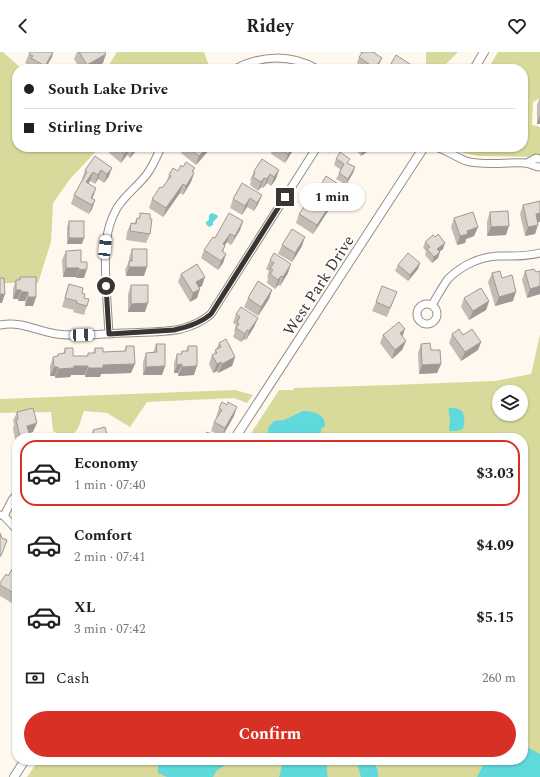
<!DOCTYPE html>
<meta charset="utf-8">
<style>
:root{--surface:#fff;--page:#f2f2f2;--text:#202124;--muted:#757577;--line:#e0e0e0;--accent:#d93025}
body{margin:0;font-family:Spectral,serif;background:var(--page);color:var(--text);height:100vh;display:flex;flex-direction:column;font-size:15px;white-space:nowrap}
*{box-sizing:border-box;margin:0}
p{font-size:13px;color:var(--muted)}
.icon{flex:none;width:22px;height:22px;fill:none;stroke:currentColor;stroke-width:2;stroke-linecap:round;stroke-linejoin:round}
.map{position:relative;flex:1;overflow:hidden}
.drawer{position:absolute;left:12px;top:381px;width:516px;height:332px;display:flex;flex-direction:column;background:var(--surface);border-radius:16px;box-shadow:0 1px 3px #0004}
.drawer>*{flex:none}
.guide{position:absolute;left:12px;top:12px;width:516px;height:88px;border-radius:16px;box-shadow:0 1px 3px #0004;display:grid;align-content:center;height:88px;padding:0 12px;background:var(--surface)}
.buttons{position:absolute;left:492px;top:333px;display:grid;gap:8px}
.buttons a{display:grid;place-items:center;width:36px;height:36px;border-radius:50%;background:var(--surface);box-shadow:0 1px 3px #0004;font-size:20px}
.end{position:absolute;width:18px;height:18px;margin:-9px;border:5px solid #383532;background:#fff;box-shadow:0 0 0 2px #fff}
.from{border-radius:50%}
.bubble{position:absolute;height:28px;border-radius:14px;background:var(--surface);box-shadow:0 1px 3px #0004;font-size:13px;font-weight:700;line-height:28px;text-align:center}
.car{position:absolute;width:12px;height:24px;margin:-12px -6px;border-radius:5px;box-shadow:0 0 3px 1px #0007;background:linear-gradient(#fff 24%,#345 0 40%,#fff 0 76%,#345 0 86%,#fff 0)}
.guide b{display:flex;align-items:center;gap:14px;height:38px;font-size:15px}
.guide b+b{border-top:1px solid var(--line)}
.guide i{width:10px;height:10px;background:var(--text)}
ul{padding:7px 0 0;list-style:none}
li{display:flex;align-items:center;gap:12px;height:66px;margin:0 8px 6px;padding:0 4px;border:2px solid transparent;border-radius:16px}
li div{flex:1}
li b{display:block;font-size:15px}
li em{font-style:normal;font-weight:700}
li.on{border-color:var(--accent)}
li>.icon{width:36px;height:36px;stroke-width:1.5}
.pay{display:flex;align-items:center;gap:10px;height:44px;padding:0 12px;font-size:15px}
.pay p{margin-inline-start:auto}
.action{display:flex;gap:8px;margin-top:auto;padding:8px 12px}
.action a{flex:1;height:46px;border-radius:24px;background:var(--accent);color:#fff;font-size:16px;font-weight:700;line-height:46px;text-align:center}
header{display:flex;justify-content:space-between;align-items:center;height:52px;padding:0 12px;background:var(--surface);font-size:18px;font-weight:700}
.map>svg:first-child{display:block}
</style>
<header><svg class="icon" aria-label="back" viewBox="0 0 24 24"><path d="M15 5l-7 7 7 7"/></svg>Ridey<svg class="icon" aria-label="heart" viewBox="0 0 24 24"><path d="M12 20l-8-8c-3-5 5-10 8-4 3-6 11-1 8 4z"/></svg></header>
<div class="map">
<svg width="540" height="725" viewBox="0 0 540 725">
<rect width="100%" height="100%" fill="#fef8ef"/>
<!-- green -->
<g fill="#d7da9a" fill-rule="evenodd">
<path d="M0,0H3L22,17H17V95H100L70,127L53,151L51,190L38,231H0Z"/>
<path d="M117,0H204L210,17H102L109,13Z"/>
<path d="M426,0H458L445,13L442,17H426Z"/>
<path d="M498,0H540V46L533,50L532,73L540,75V105L478,104L460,100L454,95H523V17H488Z"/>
<path d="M540,282V725H27L39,708H523V386H248L279,338H293L294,336L391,333L495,329L531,322L532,319ZM499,340H521V362H499Z"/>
<path d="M235,338L253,343L247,351L234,346L147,350L130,375L107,361L84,359C79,372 80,381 65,386L53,379L51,360L0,361V347Z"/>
</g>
<!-- water -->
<g fill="#60d9dd">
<path d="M212,161L217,163L218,165L213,170V173L209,175L206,172V170L209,168V163Z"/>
<path d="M449,356C465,355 466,364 463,377L457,379H450C448,375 450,374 450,369C450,364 448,362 449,356Z"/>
<path d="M303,359C313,359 326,362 325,374L321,377V386H269L268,384V376L274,369L284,368Z"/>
<path d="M523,693L540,702V725H477L483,713V708H523Z"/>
<path d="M161,708H234L217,718L213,725H167L158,721V710Z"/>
<path d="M282,708H328C327,714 326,719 328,725H279L282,714Z"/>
<path d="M353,708H374C375,714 379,719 378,725H361L358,714Z"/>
</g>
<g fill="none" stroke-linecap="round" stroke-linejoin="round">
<!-- minor casing -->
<g stroke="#959088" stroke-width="9">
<g id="minor">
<path d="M235,17C261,3 291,2 317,17"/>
<path d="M435,95C446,97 455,105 466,109C483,114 507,110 525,111C530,111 535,115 540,115"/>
<path d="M527,111L536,106L540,107"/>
<circle cx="427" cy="262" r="10"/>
<path d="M432,253C437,245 442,235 448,227C461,214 479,205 497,204C514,204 524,205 540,201"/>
<path d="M0,273C23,269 35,279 57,282C77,285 100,282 121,281C141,280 162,281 181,277C192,274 203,269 211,262L317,95"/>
<path d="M109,282C108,265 107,249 106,233C105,206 103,180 117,156C125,143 138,134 147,122C153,114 157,104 161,95"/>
<path d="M1,463L4,464L17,478"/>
<path d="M4,464L12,448L17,442"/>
</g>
</g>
<!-- tertiary casing -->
<g stroke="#959088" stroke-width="10">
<g id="tertiary">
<path d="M474,17L484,0"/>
<path d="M235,386L424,95"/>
<path d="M14,725L25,708"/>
</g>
</g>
<!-- minor -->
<use href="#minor" stroke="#fff" stroke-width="7"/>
<!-- tertiary -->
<use href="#tertiary" stroke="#fff" stroke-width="8"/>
</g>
<!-- wall -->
<g fill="#c2bcb5">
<path d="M30,0H53L52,5L45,17H32L28,15L29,13L25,11Z"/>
<path d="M77,0H105L103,11L92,17H80L74,7Z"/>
<path d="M360,0H373L382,6L379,12L376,17H366L357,11L359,5L361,2Z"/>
<path d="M540,45V72H537V53Z"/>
<path d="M111,95H137L135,100L130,106L127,103L121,111L109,101Z"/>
<path d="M183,95H210L209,98L196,113L181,101Z"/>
<path d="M273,95H295L285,111L271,102Z"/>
<path d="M354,95H374L361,104Z"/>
<path d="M95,104L109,124L104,131L98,127L95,132L90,129L88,132L96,136L92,146L95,148L92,157L89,162L71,152L74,143L82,128V127L85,118Z"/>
<path d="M262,107L276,127L271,134L267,131L263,136L261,135L258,139L250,133L251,129L250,128L254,119Z"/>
<path d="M336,107L348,111L355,115L353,121L346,133L336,127L339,121L341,118L334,113Z"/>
<path d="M183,115L195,116L193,120L194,121L191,130L183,143L180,141L163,165L149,156L152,147L162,136L166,131L169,123L178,119Z"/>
<path d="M322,131L340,144L332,157L330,156L313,182L296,171L299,162L305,156L316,148L321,142L318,140Z"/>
<path d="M262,143L258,152L254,159L247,155L242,163L230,156L233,147Z"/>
<path d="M540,149V170H538L535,182L525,184L520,162L523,153Z"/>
<path d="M490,160L506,183L487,184V169Z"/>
<path d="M140,161L150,167V182L146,191L126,188L127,180L131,171L134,172L137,166H139Z"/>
<path d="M454,166L478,175L474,184L466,187L465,191L457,193L451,175Z"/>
<path d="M69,169L82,192H67V175Z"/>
<path d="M243,169L240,178L231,193L227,190L225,193L223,200L226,202L223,211L218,218L201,206L204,198L215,186Z"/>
<path d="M425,190L443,197L439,200L438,206L432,211L425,203L426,199L423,196Z"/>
<path d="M282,193L302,194L292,210L278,202Z"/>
<path d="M132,197L144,224H126L125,218L129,209V206Z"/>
<path d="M66,199L81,210L84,226H76V225H63L62,208Z"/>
<path d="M270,208L288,221L280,234L278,233L275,237L267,231L268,226L267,225L269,219L266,217Z"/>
<path d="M420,211L418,217L408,229L395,219L398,213Z"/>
<path d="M525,219L536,220L540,219V242L527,246L522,228Z"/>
<path d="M492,221L502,226L513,249L495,254L488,230Z"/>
<path d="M181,222L202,234L199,235L197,246L190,250L178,230Z"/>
<path d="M20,225L36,245L33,254H25V249H18V247H13V237L16,228H19Z"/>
<path d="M69,232L82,241L87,254L84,263L73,260L74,258L62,255L66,241Z"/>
<path d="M131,233L145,260H128V242Z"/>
<path d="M272,238L269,247L258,264L244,255L248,246Z"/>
<path d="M397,240L387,265L372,259L376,250Z"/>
<path d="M464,246L489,249L486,258L469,268L461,255Z"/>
<path d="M236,262L258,266L254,275L246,288L244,287L241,290L233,285L235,280L234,279L236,273L233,271Z"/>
<path d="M452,282L463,283L481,290L478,298L461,309L449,291Z"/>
<path d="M383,283L402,285L406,289L402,298L392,307L380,291Z"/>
<path d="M219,291L235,305L232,314L218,321L217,319L213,321L209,312L212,303L214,302Z"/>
<path d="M156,292L165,314L162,323H143V310L146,301H153Z"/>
<path d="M421,292L431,298L441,312L437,321L419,322L418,301Z"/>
<path d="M126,294L131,321L101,322L100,325H85V323H71L70,325L55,326V324H50V314L53,305H57L58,302H63L65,296L73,304H87L88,301H93L95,296L103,300H124Z"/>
<path d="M188,294L194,323L178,324V321H174V311L177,302H181L182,299H186Z"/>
<path d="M219,356L234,364L222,385L211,379L214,370L217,366L216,365Z"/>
<path d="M17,360L33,380L29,381L27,386H17V392H16L13,377L14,372L13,369Z"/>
<path d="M93,378L108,386H90Z"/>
<path d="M17,516V526L16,528H17V554L0,544V531Z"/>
</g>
<!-- shaded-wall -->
<g fill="#9e9994">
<path d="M53,0L52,5L45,17H44Z"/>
<path d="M106,2L103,11L92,17H85L87,13Z"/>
<path d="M382,6L379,12L376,17H374Z"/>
<path d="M540,63V72H537Z"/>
<path d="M130,95L127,103L121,111L124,102Z"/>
<path d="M135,95H137L135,100L130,106L133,97Z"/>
<path d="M207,95H210L209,98L196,113L199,104Z"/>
<path d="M293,95H295L285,111L288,102Z"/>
<path d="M364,95H374L361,104Z"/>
<path d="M355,115L353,121L346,133L348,127Z"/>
<path d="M112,116L109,124L104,131L107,122Z"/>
<path d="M101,118L98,127L95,132L98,123Z"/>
<path d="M279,118L276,127L271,134L274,125Z"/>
<path d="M93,120L90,129L83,139L86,130Z"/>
<path d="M194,121L191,130L183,143L186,134Z"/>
<path d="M270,122L267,131L263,136L267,127Z"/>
<path d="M264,126L261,135L258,139L261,130Z"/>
<path d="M183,132L180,141L163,165L166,156Z"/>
<path d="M343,135L340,144L332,157L335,148Z"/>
<path d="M96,136L93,145L89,151L91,146Z"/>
<path d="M262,143L258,152L254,159L257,151Z"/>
<path d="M250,146L247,155L242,163L245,154Z"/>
<path d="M334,147L330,156L313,182L317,173Z"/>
<path d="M95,148L92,157L89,162L92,153Z"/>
<path d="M540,161V170L533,171L536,162Z"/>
<path d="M243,169L240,178L231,193L235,184Z"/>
<path d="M538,173L535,182L525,184L528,175Z"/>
<path d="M509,174L506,183L487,184L491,175Z"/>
<path d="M478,175L474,184L466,187L465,191L457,193L460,184L467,179Z"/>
<path d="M230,182L227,190L220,201L223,192Z"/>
<path d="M305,185L302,194L292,210L295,201Z"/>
<path d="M69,186H84L82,192H67Z"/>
<path d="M445,191L443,197L435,203L437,197Z"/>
<path d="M440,200L438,206L432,211L434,205Z"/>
<path d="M226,202L223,211L218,218L221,209Z"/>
<path d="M420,211L418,217L408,229L410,223Z"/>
<path d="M291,212L288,221L280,234L283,225Z"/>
<path d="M129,215H147L144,224H126Z"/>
<path d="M66,216H79L76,225H63Z"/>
<path d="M87,217L84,226H76L79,218Z"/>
<path d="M281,224L278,233L275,237L278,228Z"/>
<path d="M205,225L202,234L193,239L196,230Z"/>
<path d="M540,234V242L527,246L530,237Z"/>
<path d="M200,237L197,246L190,250L193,241Z"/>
<path d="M16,238H21L18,247H13Z"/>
<path d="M272,238L269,247L258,264L261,255Z"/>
<path d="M21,240H28L25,249H18Z"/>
<path d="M516,240L513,249L495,254L499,245Z"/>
<path d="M0,242H5L2,251H0Z"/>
<path d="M28,245H36L33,254H25Z"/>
<path d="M489,249L486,258L469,268L473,259Z"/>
<path d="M148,251L145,260H128L131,252Z"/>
<path d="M258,266L254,275L246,288L249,279Z"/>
<path d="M405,277L402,286L400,281Z"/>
<path d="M247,278L244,287L241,290Z"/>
<path d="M406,289L402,298L392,307L395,298Z"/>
<path d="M481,290L478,298L461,309L465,300Z"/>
<path d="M235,305L232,314L218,321L222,312Z"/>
<path d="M221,310L217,319L213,321L217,312Z"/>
<path d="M135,312L131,321L101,322L100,325H85L88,316L103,313Z"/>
<path d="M182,312L178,321H174L177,313Z"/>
<path d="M441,312L437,321L419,322L422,313Z"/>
<path d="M74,314H88L85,323H71L70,325L55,326L58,317Z"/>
<path d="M165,314L162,323H143L146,315Z"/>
<path d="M197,314L194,323L178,324L182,315Z"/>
<path d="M54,315H58L55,324H50Z"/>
<path d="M237,355L234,364L222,385L225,376Z"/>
<path d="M37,371L33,380L29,381L27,386H19L20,384L27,374Z"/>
</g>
<!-- building -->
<g fill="#e1dbd3" stroke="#9e9994">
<path d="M30,0H53L45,14L31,6L33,4L29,2Z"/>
<path d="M79,0H105L106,2L87,13Z"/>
<path d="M363,0H373L382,6L374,17H370L367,15L369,12L359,5Z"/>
<path d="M396,3L413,14L411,17H391L389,15Z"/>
<path d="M116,95H130L124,102Z"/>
<path d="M188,95H207L199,104Z"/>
<path d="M277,95H293L288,102Z"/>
<path d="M340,100L350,107L347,111L355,115L348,127L339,121L344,112L336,107Z"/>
<path d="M95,104L112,116L107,122L101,118L98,123L93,120L86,130L96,136L91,146L95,148L92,153L74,143L87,120L85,118Z"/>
<path d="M262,107L279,118L274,125L270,122L267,127L264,126L261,130L253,125L255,121L254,119Z"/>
<path d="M186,110L195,116L192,119L194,121L186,134L183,132L166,156L152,147L160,135L162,136L171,124L169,123L173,116L178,119L181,113L183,115Z"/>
<path d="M326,124L343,135L335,148L334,147L317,173L299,162L304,155L305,156L312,145L316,148L326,134L322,131Z"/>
<path d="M242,131L262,143L257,151L250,146L245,154L233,147Z"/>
<path d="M540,149V161L536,162L538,173L528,175L523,153Z"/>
<path d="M508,159L509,174L491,175L490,160Z"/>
<path d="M473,160L478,175L467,179L468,182L460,184L454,166Z"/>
<path d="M140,161L150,162V167H152L150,182L130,179L131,171L136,172L137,166H140Z"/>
<path d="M229,161L243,169L235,184L230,182L223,192L225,194L222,199L226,202L221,209L204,198L213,185L215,186Z"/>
<rect x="69" y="169" width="15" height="17"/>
<path d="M292,177L305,185L295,201L282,193Z"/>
<path d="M438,182L445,191L437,197L440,200L434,205L427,197L430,195L425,190L433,183L435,185Z"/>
<path d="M132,197H147V215H129V209H132Z"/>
<path d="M81,198V210H87V217L79,218V216H66V199Z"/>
<path d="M274,201L291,212L283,225L281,224L278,228L270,222L273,218L270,216L274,211L270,208Z"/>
<path d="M408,201L420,211L410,223L398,213Z"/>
<path d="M197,212L205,225L196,230L200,237L193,241L181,222Z"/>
<path d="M534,217L536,220L540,219V234L530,237L525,219Z"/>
<path d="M500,219L502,226L512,223L516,240L499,245L492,221Z"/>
<path d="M20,225H36V245H28V240H21V238H16V228H20Z"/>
<path d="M0,226H4L5,242H0Z"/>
<path d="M258,229L272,238L261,255L248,246Z"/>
<path d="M69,232L83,236L82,241L85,242L84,246L89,247L87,254L76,251L77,249L65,246Z"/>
<path d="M131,233H148V251L131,252Z"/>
<path d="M382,234L397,240L390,256L376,250Z"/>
<path d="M481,236L489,249L473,259L464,246Z"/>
<path d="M241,255L258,266L249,279L247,278L245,282L236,276L239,272L237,270L240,265L236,262Z"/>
<path d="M399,270L405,277L400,281L406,289L395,298L383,283Z"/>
<path d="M459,277L463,283L472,277L481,290L465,300L452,282Z"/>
<path d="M226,287L235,305L222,312L221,310L217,312L212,303L217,301L215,298L221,295L219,291Z"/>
<path d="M430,291L431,298H440L441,312L422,313L421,292Z"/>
<path d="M156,292H165V314L146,315V301L157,300Z"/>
<path d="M126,294H134L135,312L103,313V316H88V314H74V316L58,317V315H54L53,305L58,304V302L65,301V296H73V304H88V301H95V296H103V300L126,299Z"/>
<path d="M188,294H197V314L182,315V312L177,313V302H182V299H188Z"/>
<path d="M222,350L227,353L228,350L237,355L225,376L214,370L222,358L219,356Z"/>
<path d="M33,356L37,371L27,374L29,381L20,384L16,368L18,367L17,360Z"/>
<path d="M105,375L108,386H95L93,378Z"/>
<path d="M207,380L213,383L211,386H203Z"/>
<path d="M0,481L2,486L7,488L1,504H0Z"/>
<path d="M14,514L17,516V523L15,527L17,528V543L0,533V531L6,522L8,524Z"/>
</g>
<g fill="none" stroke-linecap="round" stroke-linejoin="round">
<!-- route -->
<path stroke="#383532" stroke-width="5" d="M106,234L109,282L174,278C188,275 201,271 211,262L285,145"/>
</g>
<g text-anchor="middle" stroke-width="3" stroke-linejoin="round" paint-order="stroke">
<!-- street labels -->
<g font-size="16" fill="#383532" stroke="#fff">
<text transform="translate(318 233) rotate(-57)" y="6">West Park Drive</text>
</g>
</g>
</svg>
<div class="buttons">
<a><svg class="icon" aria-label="layers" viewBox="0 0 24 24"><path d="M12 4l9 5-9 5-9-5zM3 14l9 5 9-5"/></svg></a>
</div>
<i class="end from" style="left:106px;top:234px"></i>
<i class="end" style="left:285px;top:145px"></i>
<div class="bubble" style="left:299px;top:131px;width:66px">1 min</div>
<i class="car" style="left:105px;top:195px;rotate:6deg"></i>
<i class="car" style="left:82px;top:283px;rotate:88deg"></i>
<div class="guide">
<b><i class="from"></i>South Lake Drive</b>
<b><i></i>Stirling Drive</b>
</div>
<section class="drawer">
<ul>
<li class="on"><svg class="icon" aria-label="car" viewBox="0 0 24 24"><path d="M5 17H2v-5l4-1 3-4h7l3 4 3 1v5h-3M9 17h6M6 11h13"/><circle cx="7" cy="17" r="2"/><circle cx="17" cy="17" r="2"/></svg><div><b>Economy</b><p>1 min · 07:40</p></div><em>$3.03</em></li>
<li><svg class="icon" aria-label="car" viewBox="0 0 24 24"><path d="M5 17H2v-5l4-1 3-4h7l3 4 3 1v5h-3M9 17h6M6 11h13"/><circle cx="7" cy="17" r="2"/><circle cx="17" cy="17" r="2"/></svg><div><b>Comfort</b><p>2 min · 07:41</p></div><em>$4.09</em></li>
<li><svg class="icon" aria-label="car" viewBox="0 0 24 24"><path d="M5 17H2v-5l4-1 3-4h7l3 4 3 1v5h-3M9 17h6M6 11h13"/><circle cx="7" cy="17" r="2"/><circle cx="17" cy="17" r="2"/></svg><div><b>XL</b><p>3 min · 07:42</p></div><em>$5.15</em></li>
</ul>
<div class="pay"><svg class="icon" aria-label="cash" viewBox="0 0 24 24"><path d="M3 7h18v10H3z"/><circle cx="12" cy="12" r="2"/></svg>Cash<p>260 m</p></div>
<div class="action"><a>Confirm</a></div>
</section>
</div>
